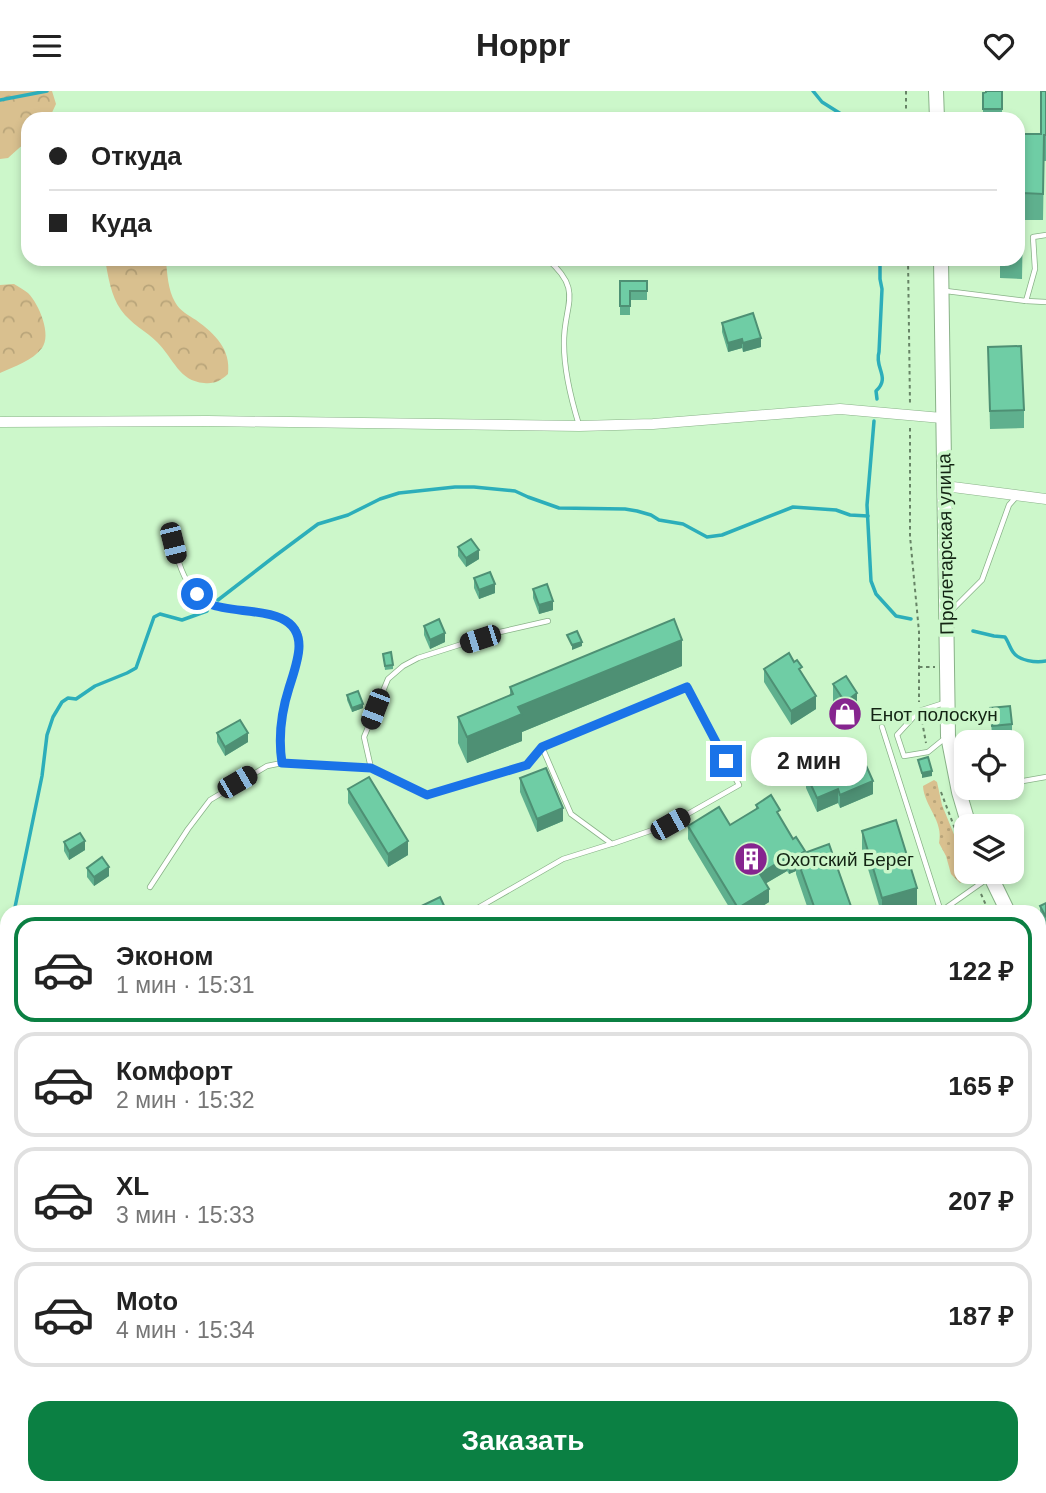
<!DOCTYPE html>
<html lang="ru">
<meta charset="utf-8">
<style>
:root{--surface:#fff;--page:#f6f6f6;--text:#222;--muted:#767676;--line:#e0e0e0;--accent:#0b8043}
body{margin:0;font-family:Helvetica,sans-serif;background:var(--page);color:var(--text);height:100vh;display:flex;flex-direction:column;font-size:26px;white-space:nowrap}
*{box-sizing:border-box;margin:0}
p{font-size:23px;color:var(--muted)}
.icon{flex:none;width:38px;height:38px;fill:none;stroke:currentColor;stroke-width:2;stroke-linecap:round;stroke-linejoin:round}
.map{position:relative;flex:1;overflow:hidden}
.details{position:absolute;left:0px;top:814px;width:1046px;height:590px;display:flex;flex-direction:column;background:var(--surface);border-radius:21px 21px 0 0;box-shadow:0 4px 10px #0003}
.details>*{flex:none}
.guide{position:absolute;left:21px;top:21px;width:1004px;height:154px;border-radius:21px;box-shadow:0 4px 10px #0003;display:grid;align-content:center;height:154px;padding:0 28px;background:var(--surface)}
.controls{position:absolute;left:954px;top:639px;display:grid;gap:14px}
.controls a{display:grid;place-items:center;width:70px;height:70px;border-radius:14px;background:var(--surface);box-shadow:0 4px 10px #0003;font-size:35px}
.end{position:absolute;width:32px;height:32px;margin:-16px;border:9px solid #1a73e8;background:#fff;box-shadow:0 0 0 4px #fff}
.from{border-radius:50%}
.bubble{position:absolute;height:49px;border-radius:21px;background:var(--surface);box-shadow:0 4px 10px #0003;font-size:23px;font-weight:600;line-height:49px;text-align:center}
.car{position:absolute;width:21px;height:42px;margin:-21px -10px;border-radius:9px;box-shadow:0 0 5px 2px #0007;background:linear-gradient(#222 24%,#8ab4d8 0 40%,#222 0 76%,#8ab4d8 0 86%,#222 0)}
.guide b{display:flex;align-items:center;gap:24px;height:66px;font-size:26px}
.guide b+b{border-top:2px solid var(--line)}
.guide i{width:18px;height:18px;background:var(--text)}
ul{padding:12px 0 0;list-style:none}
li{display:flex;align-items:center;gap:21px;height:105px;margin:0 14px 10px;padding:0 14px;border:4px solid var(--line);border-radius:21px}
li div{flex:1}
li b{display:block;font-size:26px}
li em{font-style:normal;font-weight:600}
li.active{border-color:var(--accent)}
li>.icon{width:63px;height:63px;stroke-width:1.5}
.primary-button{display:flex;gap:14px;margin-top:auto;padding:14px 28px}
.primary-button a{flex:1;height:80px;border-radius:21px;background:var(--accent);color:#fff;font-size:28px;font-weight:600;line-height:80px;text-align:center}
header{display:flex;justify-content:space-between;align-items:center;height:91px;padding:0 28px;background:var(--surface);font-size:32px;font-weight:600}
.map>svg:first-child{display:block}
</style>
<header><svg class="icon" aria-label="menu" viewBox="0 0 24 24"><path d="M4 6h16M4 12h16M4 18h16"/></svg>Hoppr<svg class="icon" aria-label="heart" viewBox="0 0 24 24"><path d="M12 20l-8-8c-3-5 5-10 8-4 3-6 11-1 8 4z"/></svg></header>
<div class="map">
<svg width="1046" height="1402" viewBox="0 0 1046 1402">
<defs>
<pattern id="grass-dots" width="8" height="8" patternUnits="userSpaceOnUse" patternTransform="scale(1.75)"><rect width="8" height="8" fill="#d9c08f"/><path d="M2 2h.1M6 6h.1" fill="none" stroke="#b9a57a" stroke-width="1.8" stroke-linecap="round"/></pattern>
<pattern id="forest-crowns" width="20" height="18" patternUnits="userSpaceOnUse" patternTransform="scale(1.75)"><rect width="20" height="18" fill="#d9c08f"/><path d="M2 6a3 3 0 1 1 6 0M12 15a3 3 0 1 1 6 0" fill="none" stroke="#b9a57a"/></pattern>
</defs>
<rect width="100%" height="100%" fill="#ccf7ca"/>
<!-- grass -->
<path fill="url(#grass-dots)" d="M934,689L937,691L942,714L966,773V780L969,782L967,787L960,792L951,783L946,765L939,752C944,730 924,715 923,695Z"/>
<!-- forest -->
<g fill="url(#forest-crowns)">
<path d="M0,0H52L56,13L49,28H28V49L8,67L0,68Z"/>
<path d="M105,168H166C167,182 168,199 175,211C180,220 188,224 196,229C215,243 231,258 228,283C220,290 215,293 204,292C179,290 174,268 157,251C146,240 131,233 121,219C111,205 108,185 105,168Z"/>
<path d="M14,193C19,196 24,199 28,202C39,213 52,244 42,257C32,270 15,275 0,282V194Z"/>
</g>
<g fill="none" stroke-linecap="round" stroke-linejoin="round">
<!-- stream -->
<g stroke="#2caeba" stroke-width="3.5">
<path d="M813,0L822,11L849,28"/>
<path d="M0,9L47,0"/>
<path d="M877,308L876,300C891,286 874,277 879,261L882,198L880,188V168"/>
<path d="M874,330L867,414L871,490L876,503L896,525L911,528"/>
<path d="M218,509L275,465L318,433L348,424L380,408L399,402L455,396H474L515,400L528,406L559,417L625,418L637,420L651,424L659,429L683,433L707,446L722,444L793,416L836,419L850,424L868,425"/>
<path d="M973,540L994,545L1005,546C1008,550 1010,557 1013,561C1019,570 1036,572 1046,570"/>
<path d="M14,821L42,685L47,644L53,626L62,611L68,607L76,608L95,595L127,582L136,577L154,526L160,523L182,529L207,520"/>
<path d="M0,860L7,847"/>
<path d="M0,911L2,915L0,922"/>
</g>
<!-- service casing -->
<g stroke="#89b288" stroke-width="6">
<g id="service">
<path d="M496,168H505"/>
<path d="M547,168C585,200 563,214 564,253C564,281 571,308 579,334"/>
<path d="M946,200L1026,210L1035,178L1033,146L1046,144"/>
<path d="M1026,210L1046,211"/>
<path d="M173,452C179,474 186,499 207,511C230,524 290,513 299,545C304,565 290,589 285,608C280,629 278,650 282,672L371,677L427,704L527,674L542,656L687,596L739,694L670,733L612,753L571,723L542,656"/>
<path d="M951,520L982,489L1009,414L1017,405"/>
<path d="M882,636L941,821"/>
<path d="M944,648L928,661L904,665L897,644L919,620L944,612"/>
<path d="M371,677L364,646L388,588L403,575L418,567L500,541L548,530"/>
<path d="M1012,692L1046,686"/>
<path d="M963,700L985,696"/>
<path d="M150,796L188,738L210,709L267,675L282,672"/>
<path d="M475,821L476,818L563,768L611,753"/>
<path d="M940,821L987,788"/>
<path d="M0,1177L7,1183"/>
</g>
</g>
<!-- minor casing -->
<g stroke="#89b288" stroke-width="11">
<g id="minor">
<path d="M0,331L208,330L579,335L653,333L840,318L942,327"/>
<path d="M945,395L1046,408"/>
<path d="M1040,1209L1046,1206"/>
<path d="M658,1402L668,1396"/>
</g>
</g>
<!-- secondary casing -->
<g stroke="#89b288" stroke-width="16">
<g id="secondary">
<path d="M936,0L937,28"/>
<path d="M941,168L948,645L959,701L969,735"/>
<path d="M988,780L1008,821"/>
<path d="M1040,878L1046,889"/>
</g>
</g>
<!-- path -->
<g stroke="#678466" stroke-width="2" stroke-dasharray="3.5 3.5" stroke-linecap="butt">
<path d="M906,0V28"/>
<path d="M908,168L910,314"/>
<path d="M910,337V445L919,541V611"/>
<path d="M919,576H935"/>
<path d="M922,630L926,652"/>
<path d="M941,701L966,767"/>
<path d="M971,780L974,788"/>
<path d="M981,803L989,821"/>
<path d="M1040,916L1046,926"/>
<path d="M1040,965L1044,976"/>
<path d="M1040,974L1046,979"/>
<path d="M1040,1017L1046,1014"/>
<path d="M0,1389L7,1386"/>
</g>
<!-- service -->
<use href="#service" stroke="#fff" stroke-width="4.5"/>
<!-- minor -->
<use href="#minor" stroke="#fff" stroke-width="10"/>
<!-- secondary -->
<use href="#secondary" stroke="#fff" stroke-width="14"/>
</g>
<!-- wall -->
<g fill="#5fb08e">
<path d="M1002,0V27H983V2Z"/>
<path d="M1046,0V70H1044L1043,129H1023L1022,188L1000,187V168H1018V102H1020L1041,43Z"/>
<path d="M620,190H647V209H630V224H620Z"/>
<path d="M722,232L761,256L743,261L742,257L728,261L722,241Z"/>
<path d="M988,256L1024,319V337L990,338Z"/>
<path d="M458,456L479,468L466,476L458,465Z"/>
<path d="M474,487L495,502L479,508L474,497Z"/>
<path d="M533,498L553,519L539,523L533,507Z"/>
<path d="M424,535L445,551L430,558L424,544Z"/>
<path d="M383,563L393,574V578L385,579Z"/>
<path d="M682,575L522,641V650L467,672L458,652V626L510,604V596Z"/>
<path d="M764,578L802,583L816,618L791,634L764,591Z"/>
<path d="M833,593L857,620L845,629L833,611Z"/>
<path d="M347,604L363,617L352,621L347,609Z"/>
<path d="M990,617L1012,633V642L992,644Z"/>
<path d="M217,642L248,651L225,665L217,651Z"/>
<path d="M806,683L873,703L840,717L838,712L817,721L806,697Z"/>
<path d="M520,687L563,730L537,741L520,701Z"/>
<path d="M348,698L408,764L388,776L348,712Z"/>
<path d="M756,714L780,727L793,748L853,821H809L796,783V780L789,783L787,780L766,792L769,811L753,821H732L688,748V735L730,734L756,718Z"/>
<path d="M862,740L917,815L897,821H881L862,758Z"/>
<path d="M64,751L85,759L69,769L64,760Z"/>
<path d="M87,777L109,785L94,795L87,786Z"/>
<path d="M1046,812V835L1040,824V815Z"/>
<path d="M557,1396H578L580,1402H558Z"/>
<path d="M715,1396H751V1402H716Z"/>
</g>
<!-- shaded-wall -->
<g fill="#4e9074">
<path d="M761,247V256L743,261V252Z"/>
<path d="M742,248V257L728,261V252Z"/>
<path d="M479,459V468L466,476V467Z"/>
<path d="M495,493V502L479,508V499Z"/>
<path d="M553,510V519L539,523V514Z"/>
<path d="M445,542V551L430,558V549Z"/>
<path d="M682,549V575L522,641V650L467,672V646L518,616Z"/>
<path d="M582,551V555L572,559V554Z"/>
<path d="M857,602V620L845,629V611Z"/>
<path d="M816,605V618L791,634V620Z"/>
<path d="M363,613V617L352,621V617Z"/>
<path d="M248,642V651L225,665V656Z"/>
<path d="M932,680V685L922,687V682Z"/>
<path d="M873,690V703L840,717V704Z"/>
<path d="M838,698V712L817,721V707Z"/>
<path d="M563,717V730L537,741V728Z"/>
<path d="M85,750V759L69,769V760Z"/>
<path d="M408,750V764L388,776V763Z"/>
<path d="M787,766V780L760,796V783Z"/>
<path d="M796,766V780L789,783V770Z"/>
<path d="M109,776V785L94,795V786Z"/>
<path d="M917,797V815L897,821H882V807Z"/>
<path d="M769,798V811L753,821H738V817Z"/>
<path d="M524,1396H535V1398L524,1402Z"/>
<path d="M749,1396H751V1402H738Z"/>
</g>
<!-- building -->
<g fill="#6fcda5" stroke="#4e9074" stroke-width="2">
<path d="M986,0H1002V18H983V2L986,1Z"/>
<path d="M1041,0H1046V44H1044L1043,103L1023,102L1022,161H1018V102H1020V43H1041Z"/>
<path d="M620,190H647V200H630V215H620Z"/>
<path d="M753,222L761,247L743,252L742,248L728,252L722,232Z"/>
<path d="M1021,255L1024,319L990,320L988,256Z"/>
<path d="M471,448L479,459L466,467L458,456Z"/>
<path d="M490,481L495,493L479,499L474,487Z"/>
<path d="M547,493L553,510L539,514L533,498Z"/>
<path d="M439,528L445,542L430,549L424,535Z"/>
<path d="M674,528L682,549L518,616L522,623L467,646L458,626L513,603L510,596Z"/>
<path d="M577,540L582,551L572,554L567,544Z"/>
<path d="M391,561L393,574L385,575L383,563Z"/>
<path d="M789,562L794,571L797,569L802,576L799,578L816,605L791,620L764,578Z"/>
<path d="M846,585L857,602L845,611L833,593Z"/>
<path d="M358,600L363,613L352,617L347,604Z"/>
<path d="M1010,615L1012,633L992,635L990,617Z"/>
<path d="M240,629L248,642L225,656L217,642Z"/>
<path d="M860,661L873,690L840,704L838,698L817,707L806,683Z"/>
<path d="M928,666L932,680L922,682L918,669Z"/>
<path d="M546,677L563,717L537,728L520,687Z"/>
<path d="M369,686L408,750L388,763L348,698Z"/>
<path d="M771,704L780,719L777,721L793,748L796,746L805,760L789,770L787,766L760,783L769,798L738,817L688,735L719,716L730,734L758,717L756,714Z"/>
<path d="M896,729L917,797L882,807L862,740Z"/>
<path d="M80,742L85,750L69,760L64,751Z"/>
<path d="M829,753L853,821H816L796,765Z"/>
<path d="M102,766L109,776L94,786L87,777Z"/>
<path d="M440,806L447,821H409Z"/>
<path d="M1046,812V826L1040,815Z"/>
<path d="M466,1396H479L482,1401L460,1402L459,1401Z"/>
<path d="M561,1396H578L580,1402H563Z"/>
<path d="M717,1396H749L738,1402H720Z"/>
</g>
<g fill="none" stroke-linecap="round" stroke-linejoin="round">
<!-- route -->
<path stroke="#1a73e8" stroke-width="9" d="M197,503C201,506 205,511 210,513C237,525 299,512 299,555C299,568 293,584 289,597C281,622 278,646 282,672L371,677L427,704L527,674L542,656L687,596L726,670"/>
</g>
<!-- icons -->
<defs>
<g id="shop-disc" transform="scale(1.75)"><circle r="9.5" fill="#86258f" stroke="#ccf7ca"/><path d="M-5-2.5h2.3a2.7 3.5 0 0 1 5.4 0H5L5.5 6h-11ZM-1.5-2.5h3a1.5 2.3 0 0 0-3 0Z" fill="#fff"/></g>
<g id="building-disc" transform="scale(1.75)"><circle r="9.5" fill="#86258f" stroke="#ccf7ca"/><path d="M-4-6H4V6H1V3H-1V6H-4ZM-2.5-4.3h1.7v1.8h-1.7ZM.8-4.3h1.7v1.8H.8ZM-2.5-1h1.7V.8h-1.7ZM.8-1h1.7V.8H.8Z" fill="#fff"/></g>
</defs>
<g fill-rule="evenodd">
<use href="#shop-disc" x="845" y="623"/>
<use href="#building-disc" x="751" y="768"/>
</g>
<g text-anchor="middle" stroke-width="7" stroke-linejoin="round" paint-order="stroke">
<!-- street labels -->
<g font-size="19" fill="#132413" stroke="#ccf7ca">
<text transform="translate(945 453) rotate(-91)" y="7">Пролетарская улица</text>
</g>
<!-- poi labels -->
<g font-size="19" fill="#132413" stroke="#ccf7ca" text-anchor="start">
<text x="870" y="630">Енот полоскун</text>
<text x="776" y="775">Охотский Берег</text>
</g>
</g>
</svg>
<div class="controls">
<a><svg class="icon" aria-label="locate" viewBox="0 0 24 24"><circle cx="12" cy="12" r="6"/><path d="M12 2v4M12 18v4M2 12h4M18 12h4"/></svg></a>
<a><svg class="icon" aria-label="layers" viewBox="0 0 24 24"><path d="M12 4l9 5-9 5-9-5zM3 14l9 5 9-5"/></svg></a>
</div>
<i class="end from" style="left:197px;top:503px"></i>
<i class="end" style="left:726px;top:670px"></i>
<div class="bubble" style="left:751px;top:646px;width:116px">2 мин</div>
<i class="car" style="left:173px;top:452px;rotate:166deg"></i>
<i class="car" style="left:480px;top:548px;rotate:252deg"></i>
<i class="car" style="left:375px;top:618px;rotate:201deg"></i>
<i class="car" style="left:237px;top:691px;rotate:60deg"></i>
<i class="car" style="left:670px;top:733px;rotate:61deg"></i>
<div class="guide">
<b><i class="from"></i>Откуда</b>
<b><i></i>Куда</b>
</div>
<section class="details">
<ul>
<li class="active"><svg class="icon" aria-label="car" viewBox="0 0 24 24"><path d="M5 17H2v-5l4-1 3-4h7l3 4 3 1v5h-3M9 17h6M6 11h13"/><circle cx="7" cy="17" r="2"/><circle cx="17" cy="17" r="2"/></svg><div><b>Эконом</b><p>1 мин · 15:31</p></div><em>122 ₽</em></li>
<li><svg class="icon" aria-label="car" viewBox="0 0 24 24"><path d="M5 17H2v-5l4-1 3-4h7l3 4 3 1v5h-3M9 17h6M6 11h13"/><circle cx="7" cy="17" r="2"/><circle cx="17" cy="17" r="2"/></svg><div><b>Комфорт</b><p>2 мин · 15:32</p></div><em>165 ₽</em></li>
<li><svg class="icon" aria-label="car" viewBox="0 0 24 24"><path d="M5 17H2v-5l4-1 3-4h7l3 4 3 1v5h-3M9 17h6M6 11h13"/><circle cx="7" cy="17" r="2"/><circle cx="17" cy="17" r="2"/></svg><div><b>XL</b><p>3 мин · 15:33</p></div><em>207 ₽</em></li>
<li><svg class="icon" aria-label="car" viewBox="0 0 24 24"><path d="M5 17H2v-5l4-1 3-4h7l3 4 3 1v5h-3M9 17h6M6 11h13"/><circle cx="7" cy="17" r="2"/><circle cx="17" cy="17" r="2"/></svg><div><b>Moto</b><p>4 мин · 15:34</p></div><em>187 ₽</em></li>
</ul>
<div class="primary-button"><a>Заказать</a></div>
</section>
</div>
